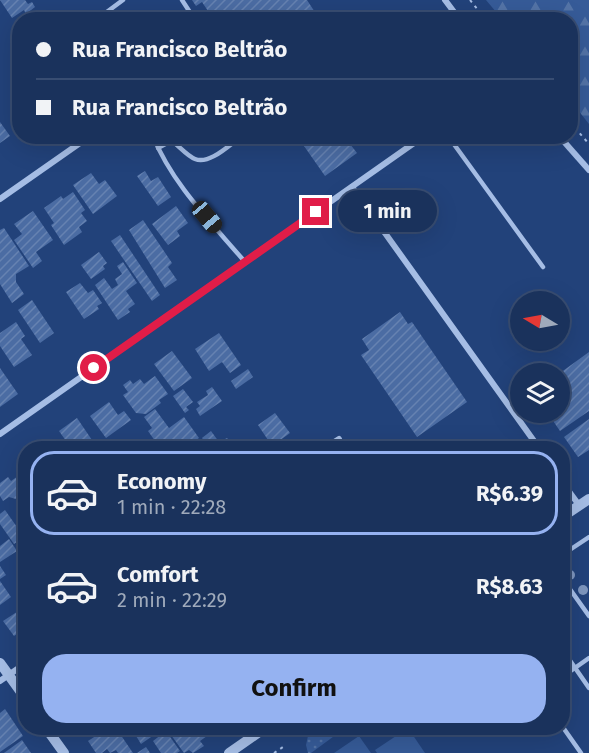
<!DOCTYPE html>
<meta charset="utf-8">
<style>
:root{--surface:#1a325c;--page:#273e65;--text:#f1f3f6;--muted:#9faabb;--line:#384d72;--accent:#95b2f1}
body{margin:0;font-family:"Fira Sans",sans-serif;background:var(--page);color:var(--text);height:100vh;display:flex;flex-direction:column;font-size:22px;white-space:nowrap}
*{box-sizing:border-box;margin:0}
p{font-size:20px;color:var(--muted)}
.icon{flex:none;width:33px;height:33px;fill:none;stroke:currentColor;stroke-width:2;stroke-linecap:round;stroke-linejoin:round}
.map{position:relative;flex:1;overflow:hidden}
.drawer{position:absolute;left:18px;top:441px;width:552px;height:294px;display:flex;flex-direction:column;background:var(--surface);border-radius:24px;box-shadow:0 6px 24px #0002,0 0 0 2px var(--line)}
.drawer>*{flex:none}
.hud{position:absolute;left:12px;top:12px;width:566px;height:132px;border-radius:24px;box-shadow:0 6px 24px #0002,0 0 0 2px var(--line);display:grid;align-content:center;height:132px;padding:0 24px;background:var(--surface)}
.needle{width:39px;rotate:280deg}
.tools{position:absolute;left:510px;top:291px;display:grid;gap:12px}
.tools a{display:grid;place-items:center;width:60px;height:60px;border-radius:50%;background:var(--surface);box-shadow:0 6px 24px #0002,0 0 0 2px var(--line);font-size:30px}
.end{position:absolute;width:27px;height:27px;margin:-14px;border:8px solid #e11d48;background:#fff;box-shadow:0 0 0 3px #fff}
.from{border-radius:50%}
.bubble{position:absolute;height:42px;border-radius:21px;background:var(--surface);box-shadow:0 6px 24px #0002,0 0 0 2px var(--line);font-size:20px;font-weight:700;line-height:42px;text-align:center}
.car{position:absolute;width:18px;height:36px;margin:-18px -9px;border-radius:8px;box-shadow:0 0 4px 2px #0007;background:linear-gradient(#222 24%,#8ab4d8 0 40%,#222 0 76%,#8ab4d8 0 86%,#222 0)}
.hud b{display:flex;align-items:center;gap:21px;height:57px;font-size:22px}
.hud b+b{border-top:2px solid var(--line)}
.hud i{width:15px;height:15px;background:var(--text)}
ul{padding:10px 0 0;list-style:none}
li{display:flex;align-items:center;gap:18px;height:84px;margin:0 12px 9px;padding:0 12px;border:3px solid transparent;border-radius:24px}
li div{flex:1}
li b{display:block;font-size:22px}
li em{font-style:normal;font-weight:700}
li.on{border-color:var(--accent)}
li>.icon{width:54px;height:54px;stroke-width:1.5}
.action{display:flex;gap:12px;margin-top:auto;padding:12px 24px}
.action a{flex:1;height:69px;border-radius:24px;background:var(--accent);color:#111;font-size:24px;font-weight:700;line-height:69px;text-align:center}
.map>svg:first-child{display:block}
</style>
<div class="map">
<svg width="589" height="753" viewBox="0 0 589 753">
<defs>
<pattern id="forest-firs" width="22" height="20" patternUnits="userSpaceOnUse" patternTransform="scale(1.5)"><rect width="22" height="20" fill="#365b98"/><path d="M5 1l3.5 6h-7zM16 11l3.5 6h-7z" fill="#5474a7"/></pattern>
<pattern id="park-dots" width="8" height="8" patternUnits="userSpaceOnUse" patternTransform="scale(1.5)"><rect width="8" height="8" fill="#365b98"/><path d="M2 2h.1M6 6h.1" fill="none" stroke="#5474a7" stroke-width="1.8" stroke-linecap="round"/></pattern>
<pattern id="building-hatch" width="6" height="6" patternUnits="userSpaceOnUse" patternTransform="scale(1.5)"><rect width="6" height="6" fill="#4b6ca3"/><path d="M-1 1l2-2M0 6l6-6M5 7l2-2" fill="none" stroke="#6682b1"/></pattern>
</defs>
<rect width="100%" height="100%" fill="#22427a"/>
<!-- green -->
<g fill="#365b98">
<path d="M408,728L425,753H377L375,750Z"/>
<path d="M359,736L371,753H334Z"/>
</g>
<!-- forest -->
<path fill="url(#forest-firs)" d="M486,0H589V124L570,100V20L502,19Z"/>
<!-- park -->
<path fill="url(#park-dots)" d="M319,728H334L341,731L311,753H308L306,745L308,736Z"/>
<!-- building -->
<g fill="url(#building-hatch)">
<path d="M0,0H25L28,4L32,2L35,7L26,14L24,10L12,18Z"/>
<path d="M192,0H307L320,20H214L202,2L196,6Z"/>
<path d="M20,99V111L14,103Z"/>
<path d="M0,122L10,136L0,143Z"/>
<path d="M297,136H361L350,144L357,153L325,176Z"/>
<path d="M145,171L151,181L158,177L171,197L158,206L137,176Z"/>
<path d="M91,173L99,184L105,180L117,196L93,214L73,185Z"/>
<path d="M73,192L85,210L81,213L87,221L79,227L82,232L64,245L51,225L54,223L44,208L61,196L63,199Z"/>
<path d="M176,206L188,223L177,231L180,236L168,245L152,224Z"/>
<path d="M33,211L53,240L36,252L42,261L33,268L14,240L22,234L14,224Z"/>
<path d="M143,220L172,263L168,267L177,280L165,288L129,230Z"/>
<path d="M4,228L29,266L16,274V282L24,294L12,303L0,284V230Z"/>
<path d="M120,235L160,295L152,301L111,241Z"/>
<path d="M99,252L107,263L103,266L105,269L91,279L81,265Z"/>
<path d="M123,262L137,283L126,291L135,304L128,309L130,312L118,320L95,285L104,278L112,289L118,285L115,279L122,274L117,266Z"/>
<path d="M80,283L88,293L93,290L102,303L97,306L99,309L84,319L66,292Z"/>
<path d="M32,300L54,333L40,343L18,310Z"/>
<path d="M400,312L408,324L412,322L467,402L417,437L361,355L369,350L362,339Z"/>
<path d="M16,322L25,336L21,339L32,355L14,367L0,346V333Z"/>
<path d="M219,333L241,365L230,373L222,362L209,371L195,349Z"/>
<path d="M172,351L192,378L174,391L154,364Z"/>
<path d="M589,352V411L560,431L547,412H560V373Z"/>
<path d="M0,368L18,394L0,407Z"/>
<path d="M248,369L253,377L236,389L231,381Z"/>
<path d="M155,376L168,394L159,400L161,403L146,414L136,413L123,395L128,392L123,385L130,380L133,384L140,379L144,384Z"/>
<path d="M212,387L222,401L200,416L196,409L200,406L197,402L208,395L206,391Z"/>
<path d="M183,389L193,402L186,407L189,410L185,413L173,396Z"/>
<path d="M109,402L118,415L124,411L131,420L106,438L90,416Z"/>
<path d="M155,409L169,428L184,417L199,438L184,448H160L148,431L152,428L144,417Z"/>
<path d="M275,413L290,433L272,446L258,425Z"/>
<path d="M77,418L94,443L86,448H71L59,431Z"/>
<path d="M589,419V450L578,457L564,437Z"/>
<path d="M211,431L219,442L227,438L234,448H210L202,438Z"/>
<path d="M21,474L26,481V491L16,499L9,497L3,501L0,496V483L8,477L11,481Z"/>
<path d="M5,510L24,537L14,544L0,524V514Z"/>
<path d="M26,519V533L18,524Z"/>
<path d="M9,539L17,551L0,562V546Z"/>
<path d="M0,566L6,575L0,579Z"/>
<path d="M26,571V598L20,590L24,587L17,577Z"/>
<path d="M0,581L11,597L0,605Z"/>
<path d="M26,606V628L14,636L3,621Z"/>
<path d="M5,709L23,736L0,752V713Z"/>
<path d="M108,728H116L133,753H118L116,750L110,753L107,749L102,753H96L88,741Z"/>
<path d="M117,728H131L122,734Z"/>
<path d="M139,728H149L154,735L141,744L133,731Z"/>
<path d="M166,728H212L214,731L200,741L204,746L193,753L189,750L184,753Z"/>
<path d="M166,731L180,751L177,753H161L153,741Z"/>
<path d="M22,740L31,753H4Z"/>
<path d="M146,747L150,753H137Z"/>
</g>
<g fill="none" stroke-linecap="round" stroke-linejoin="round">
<!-- path -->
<g stroke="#a5bde5" stroke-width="2" stroke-dasharray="3 4.5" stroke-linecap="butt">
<path d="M470,0L486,20"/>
<path d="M570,122L589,144"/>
<path d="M274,753L286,745"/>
</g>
<!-- service -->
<g stroke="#a5bde5" stroke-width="4.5">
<path d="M182,0L195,20"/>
<path d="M96,20L123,0"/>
<path d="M153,136C172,184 212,223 245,262"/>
<path d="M448,136L543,267"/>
<path d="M172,141C179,146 187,156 195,159C210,165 230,144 242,136"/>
<path d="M158,148L180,136"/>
<path d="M562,555L589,537"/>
<path d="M562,578L589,616"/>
<path d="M562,649L589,688"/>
<path d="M562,677L589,658"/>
<path d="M562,726L581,753"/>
</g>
<!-- minor -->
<g stroke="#a5bde5" stroke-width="6">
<path d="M445,0L460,20"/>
<path d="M559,136L589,170"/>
<path d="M352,187L539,448"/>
<path d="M0,199L90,136"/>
<path d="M0,434L424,136"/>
<path d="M325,448L339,439"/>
<path d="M562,482L579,505"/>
<path d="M0,681L26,663"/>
</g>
<!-- tertiary -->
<g stroke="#a5bde5" stroke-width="10">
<path d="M562,517L589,499"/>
<path d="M0,663L26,699"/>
<path d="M46,728L64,753"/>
<path d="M229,753L265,728"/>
</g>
</g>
<!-- trees -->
<g fill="#7d95bd">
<circle cx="570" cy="575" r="5"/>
<circle cx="583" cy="590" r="5"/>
</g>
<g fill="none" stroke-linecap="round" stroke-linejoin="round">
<!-- route -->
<path stroke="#e11d48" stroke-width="8" d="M94,368L316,212"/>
</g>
</svg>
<div class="tools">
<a><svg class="needle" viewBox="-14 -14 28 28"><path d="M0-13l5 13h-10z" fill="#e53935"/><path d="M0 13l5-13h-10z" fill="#9faabb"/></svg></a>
<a><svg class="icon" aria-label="layers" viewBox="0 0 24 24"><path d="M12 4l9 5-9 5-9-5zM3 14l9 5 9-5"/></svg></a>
</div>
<i class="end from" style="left:94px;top:368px"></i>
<i class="end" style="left:316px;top:212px"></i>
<div class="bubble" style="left:338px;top:190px;width:99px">1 min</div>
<i class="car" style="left:207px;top:217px;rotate:140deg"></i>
<div class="hud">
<b><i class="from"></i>Rua Francisco Beltrão</b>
<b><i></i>Rua Francisco Beltrão</b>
</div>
<section class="drawer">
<ul>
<li class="on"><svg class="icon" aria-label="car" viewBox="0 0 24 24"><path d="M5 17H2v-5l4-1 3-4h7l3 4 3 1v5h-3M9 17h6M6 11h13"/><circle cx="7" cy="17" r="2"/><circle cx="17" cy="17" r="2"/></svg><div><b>Economy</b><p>1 min · 22:28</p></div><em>R$6.39</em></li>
<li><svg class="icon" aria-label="car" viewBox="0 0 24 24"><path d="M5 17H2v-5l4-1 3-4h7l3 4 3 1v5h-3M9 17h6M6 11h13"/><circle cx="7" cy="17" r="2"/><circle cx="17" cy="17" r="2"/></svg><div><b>Comfort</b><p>2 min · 22:29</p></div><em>R$8.63</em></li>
</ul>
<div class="action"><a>Confirm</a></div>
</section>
</div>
